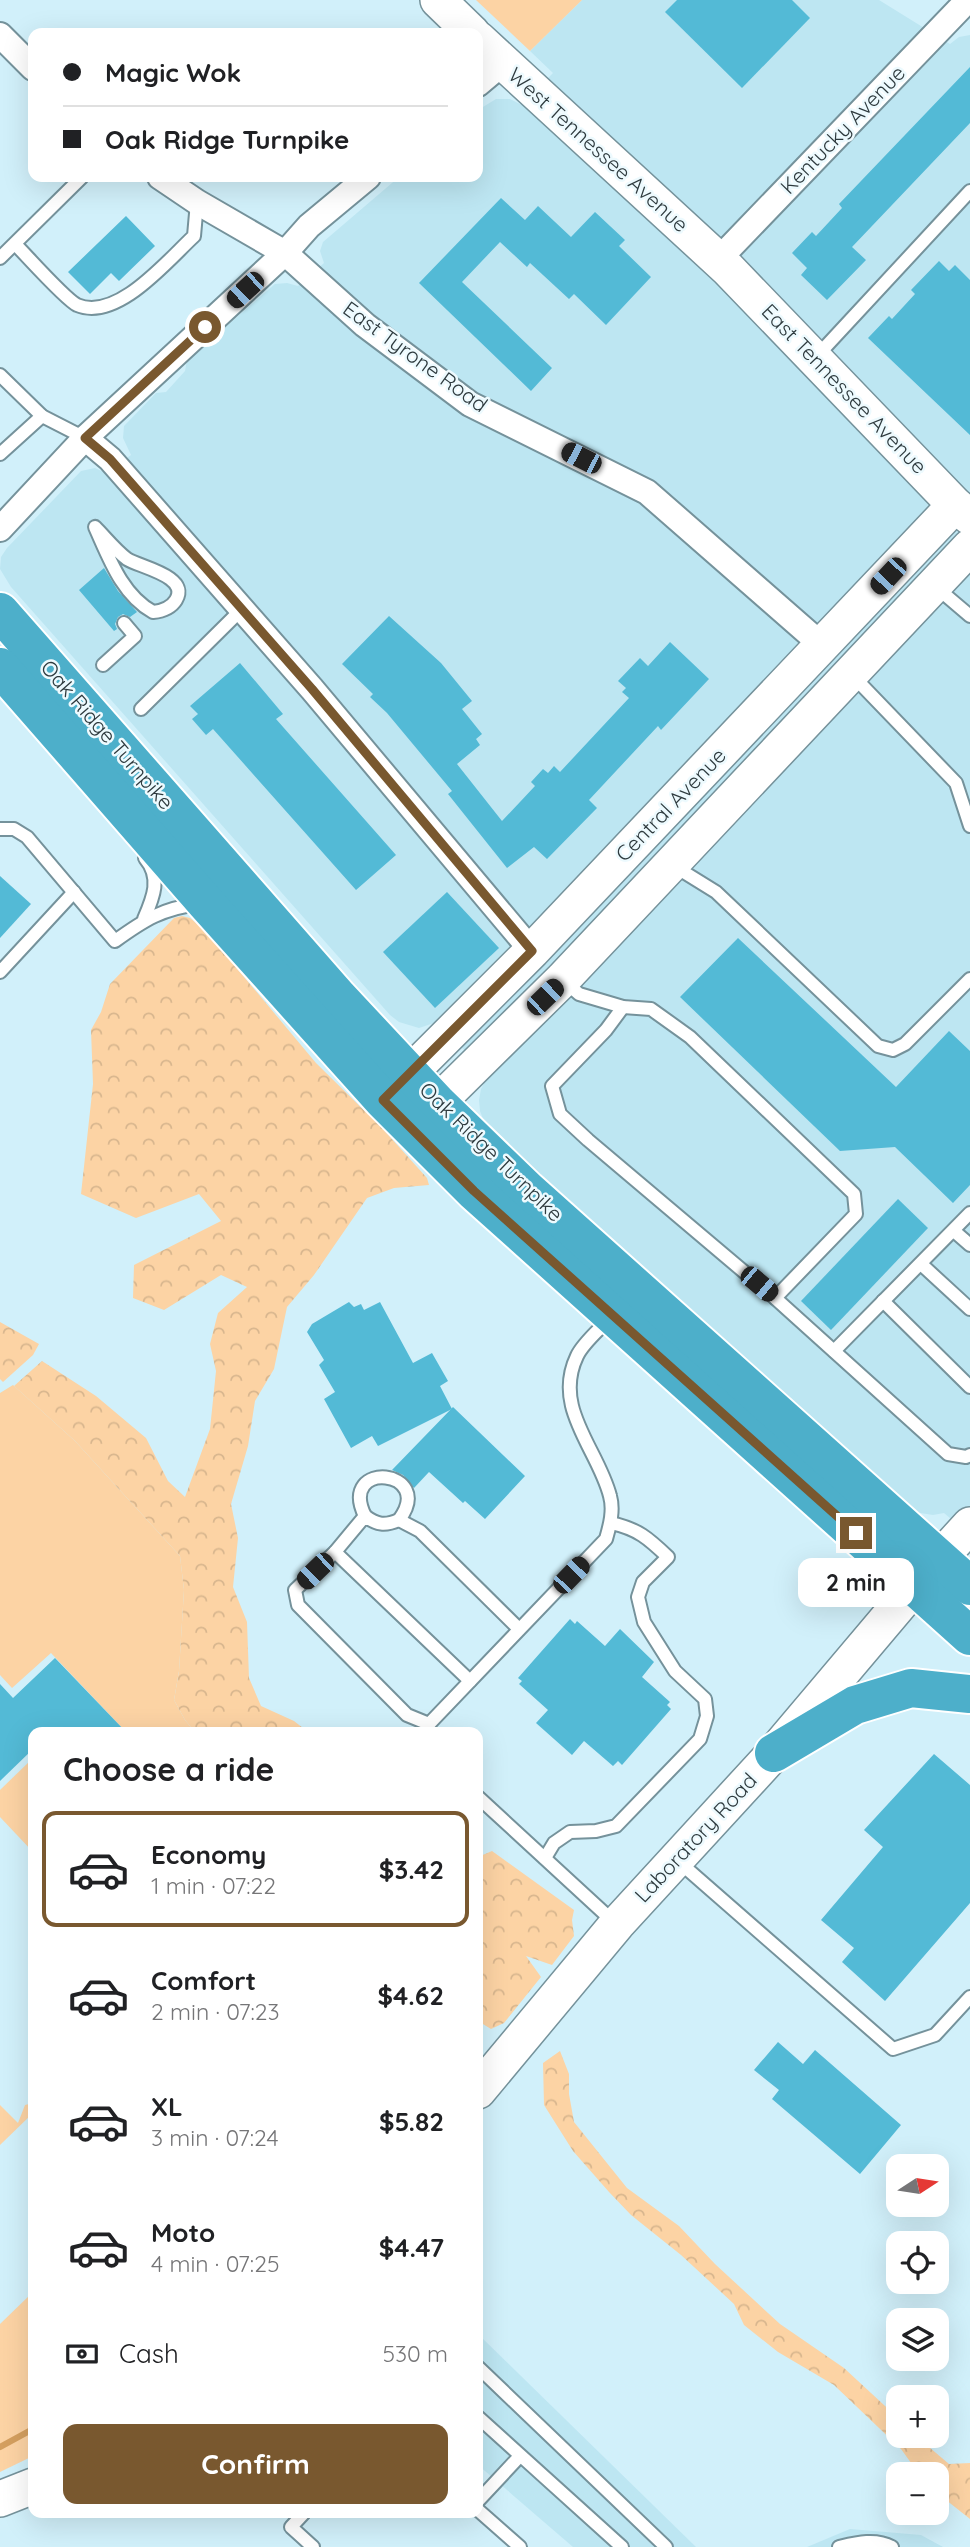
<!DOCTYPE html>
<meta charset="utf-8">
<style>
:root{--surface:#fff;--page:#f2f2f2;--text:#202124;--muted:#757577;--line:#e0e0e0;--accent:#79582f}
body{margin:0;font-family:Quicksand,sans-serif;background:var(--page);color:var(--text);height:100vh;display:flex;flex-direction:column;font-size:26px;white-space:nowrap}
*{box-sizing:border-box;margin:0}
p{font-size:23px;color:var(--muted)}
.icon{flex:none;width:38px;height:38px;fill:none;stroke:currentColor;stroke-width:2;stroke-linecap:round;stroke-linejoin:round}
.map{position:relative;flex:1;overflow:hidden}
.drawer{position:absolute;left:28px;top:1727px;width:455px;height:791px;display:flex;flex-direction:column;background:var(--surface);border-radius:14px;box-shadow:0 7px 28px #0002}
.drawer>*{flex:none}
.top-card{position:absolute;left:28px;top:28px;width:455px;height:154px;border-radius:14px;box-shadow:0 7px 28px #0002;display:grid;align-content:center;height:154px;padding:0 35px;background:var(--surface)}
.needle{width:46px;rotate:78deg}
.fabs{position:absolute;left:886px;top:2154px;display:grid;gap:14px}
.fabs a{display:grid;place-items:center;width:63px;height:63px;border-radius:14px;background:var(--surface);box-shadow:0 7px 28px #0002;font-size:35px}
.end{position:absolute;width:32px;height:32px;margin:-16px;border:9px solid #79582f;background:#fff;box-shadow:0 0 0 4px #fff}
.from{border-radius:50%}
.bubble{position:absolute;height:49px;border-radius:14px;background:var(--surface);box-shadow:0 7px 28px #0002;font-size:23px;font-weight:800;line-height:49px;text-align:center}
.car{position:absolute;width:21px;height:42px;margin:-21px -10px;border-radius:9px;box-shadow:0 0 5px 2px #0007;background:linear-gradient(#222 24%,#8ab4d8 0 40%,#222 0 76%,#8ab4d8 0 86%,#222 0)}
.top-card b{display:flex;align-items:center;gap:24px;height:66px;font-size:26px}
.top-card b+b{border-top:2px solid var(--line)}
.top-card i{width:18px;height:18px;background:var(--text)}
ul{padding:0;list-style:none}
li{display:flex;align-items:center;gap:21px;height:116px;margin:0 14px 10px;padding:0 21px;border:4px solid transparent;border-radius:14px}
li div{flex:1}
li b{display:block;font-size:26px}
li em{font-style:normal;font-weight:800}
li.active{border-color:var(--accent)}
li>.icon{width:63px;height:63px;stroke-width:1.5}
h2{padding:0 35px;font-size:32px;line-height:84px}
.pay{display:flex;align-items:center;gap:18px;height:77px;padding:0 35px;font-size:26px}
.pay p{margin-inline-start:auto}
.cta{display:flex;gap:14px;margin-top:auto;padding:14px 35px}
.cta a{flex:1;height:80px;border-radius:14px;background:var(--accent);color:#fff;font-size:28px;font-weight:800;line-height:80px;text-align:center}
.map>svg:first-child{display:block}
</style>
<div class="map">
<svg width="970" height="2547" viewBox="0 0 970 2547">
<defs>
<pattern id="forest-crowns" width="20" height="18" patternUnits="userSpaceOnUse" patternTransform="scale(1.75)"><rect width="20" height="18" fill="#fcd3a4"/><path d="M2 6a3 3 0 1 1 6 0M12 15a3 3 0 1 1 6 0" fill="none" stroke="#d8b68e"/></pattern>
</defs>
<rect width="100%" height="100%" fill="#d1f0fa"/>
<!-- built -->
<g fill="#bde6f2">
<path d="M582,0H879L950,44L959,37L970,35V1535L944,1513L933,1515L914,1512L591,1224L485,1124L480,1111L479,1100L481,1089L489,1074L457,1043L440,1021L419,1028L399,1022L390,1015L11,587L0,569L1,557L7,548L81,471L95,468L106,473L131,455L123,438L124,426L156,393L166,392L185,371L187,360L275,284L287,283L298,286L324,263L320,251L323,242L399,177H478V110L496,99H510L522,105L553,73L530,51Z"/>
<path d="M478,2334L696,2547H573L478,2465Z"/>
<path d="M850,2529L921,2535L943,2547H807Z"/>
</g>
<!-- green -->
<g fill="#fcd3a4">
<path d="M476,0H582L530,51Z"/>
<path d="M13,1385L75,1441L180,1556L184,1590L179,1671L174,1700L185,1720L195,1732H126L51,1653L12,1688L0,1675V1393Z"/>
<path d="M31,1760H33V1852L0,1817V1790Z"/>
<path d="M29,2104L33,2108V2113L0,2145V2105L18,2123L25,2105Z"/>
<path d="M33,2292V2456L0,2472V2324Z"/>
</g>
<!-- forest -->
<g fill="url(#forest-crowns)">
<path d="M182,916L190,918L204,929L316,1063L382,1128L427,1178L429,1185L394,1188L367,1198L314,1275L287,1307L274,1369L255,1401L248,1446L231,1504L238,1538L233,1587L247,1622L249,1678L261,1706L294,1721L308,1732H195L185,1720L174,1700L179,1671L184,1590L180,1556L75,1441L14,1386L42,1361L96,1396L146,1438L168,1481L185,1497L210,1429L216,1371L210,1344L218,1313L247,1287L221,1275L164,1310L133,1298L134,1265L221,1221L199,1194L136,1218L81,1194L93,1084L91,1030L101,1012L110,984L174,918Z"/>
<path d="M0,1322L39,1344L33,1355L3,1382L0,1379Z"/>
<path d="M492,1851L574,1910L572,1920L574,1936L552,1965L526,1956L541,1977L504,2023L491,2029L478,2021V1857Z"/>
<path d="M560,2051L569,2074V2094L574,2122L627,2188L679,2226L715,2264L780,2324L844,2368L898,2418V2436H916L949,2464L970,2463V2519L936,2492V2474H919L901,2449L834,2385L778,2352L744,2325L734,2304L681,2255L631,2215L609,2192L573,2151L544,2105L543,2063Z"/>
</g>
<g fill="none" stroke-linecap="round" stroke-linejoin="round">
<!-- stream -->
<path stroke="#d49f5f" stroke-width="6" d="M0,2447L33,2429"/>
</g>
<!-- building -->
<g fill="#53bad6">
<path d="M677,0H792L810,18L742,88L665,12Z"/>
<path d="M970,67V123L852,247L866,260L827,300L801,275L807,268L792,253L812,232L816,236L842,208L839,204Z"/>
<path d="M501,198L525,220L538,206L571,237L595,212L625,240L619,246L651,277L606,325L574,294L569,299L530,263L527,267L500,242L462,282L552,368L531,391L419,283Z"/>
<path d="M126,216L155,246L119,281L111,273L90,294L68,272Z"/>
<path d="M939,261L949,271L955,265L970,280V435L868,338L889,316L892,319L915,294L911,290Z"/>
<path d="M104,568L118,591L137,612L130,617L123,614L118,617L115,624L117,629L114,631L79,590Z"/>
<path d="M389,616L441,663L472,701L462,709L482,734L476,739L480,745L457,764L502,821L535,786L531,782L543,769L548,773L554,766L560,772L629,698L622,692L626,688L618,681L640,658L648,666L670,642L709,679L661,730L658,726L589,800L597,808L547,859L534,847L507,868L448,794L452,791L387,713L370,697L373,694L342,664Z"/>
<path d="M240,663L283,714L276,719L396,855L356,890L213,729L206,735L192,719L198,714L190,706Z"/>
<path d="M0,876L31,904L0,938Z"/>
<path d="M447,892L499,948L435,1008L383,952Z"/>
<path d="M738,938L896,1087L949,1031L970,1051V1185L953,1203L895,1147L840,1151L680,997Z"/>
<path d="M898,1199L928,1228L831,1330L801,1301Z"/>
<path d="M349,1302L354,1307L361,1304L364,1310L380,1302L413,1363L432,1353L448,1381L440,1386L452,1409L378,1446L372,1436L351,1448L324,1399L335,1392L319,1365L324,1360L307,1332L312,1324Z"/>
<path d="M453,1407L525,1476L485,1519L465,1501L463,1503L429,1472L414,1488L403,1475L392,1470Z"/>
<path d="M570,1619L575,1624L577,1621L605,1646L620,1629L654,1662L642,1677L670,1702L667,1705L671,1709L622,1765L618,1761L613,1766L584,1741L572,1755L536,1723L548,1710L519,1684L522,1681L518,1678Z"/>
<path d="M55,1658L126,1732H33V1749L0,1781V1684L13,1698Z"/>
<path d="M934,1754L970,1785V1903L885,2001L842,1962L854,1948L821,1920L883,1847L864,1830Z"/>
<path d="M778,2042L803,2064L815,2050L901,2125L860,2174L772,2099L779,2090L754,2070Z"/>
</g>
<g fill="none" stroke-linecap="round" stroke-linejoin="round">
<!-- lane casing -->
<g stroke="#75929b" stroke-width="16">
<g id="lane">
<path d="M15,244C27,256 65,299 77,305C117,322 167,261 194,236L197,202"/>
<path d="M0,258L82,177"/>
<path d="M817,356L970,191"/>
<path d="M0,375L42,416L85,438"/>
<path d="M0,454L42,416"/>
<path d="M95,527C105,537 115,550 127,559C139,567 190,576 176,600C171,608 163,611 153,612C122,595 109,558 95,527Z"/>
<path d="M936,587L970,616"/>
<path d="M103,665L135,636L124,623"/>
<path d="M852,675L956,783L970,826"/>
<path d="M141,709L242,609"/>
<path d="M0,829H14L27,837L115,941C144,920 163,908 199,904"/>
<path d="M674,866L716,892L878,1046L893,1050L905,1044L970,979"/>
<path d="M144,919C153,898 162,878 145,858"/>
<path d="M0,972L74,892"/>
<path d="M563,980L579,994L623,1007L651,1009L690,1037L854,1194L856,1214L775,1298"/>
<path d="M623,1007L606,1030L552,1086L560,1114L588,1140L775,1298L948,1454L966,1457L970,1455"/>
<path d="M954,1231L970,1245"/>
<path d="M921,1264L970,1309"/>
<path d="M883,1301L970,1387"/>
<path d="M834,1351L970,1213"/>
<path d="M365,1516C337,1459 437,1469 399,1520"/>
<path d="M335,1552L470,1681"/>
<path d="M429,1724L407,1715L298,1605L295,1590L335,1552L365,1516C377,1525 385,1526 399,1520L420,1531L519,1629"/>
<path d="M427,1732L429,1724L606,1539C610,1525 614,1510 610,1496C598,1449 552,1408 577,1356C583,1343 599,1330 609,1319"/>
<path d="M478,1797L616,1924"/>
<path d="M545,1858L554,1843L570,1832L596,1831L616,1826L700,1739L707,1716L705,1699L675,1671L644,1622L638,1597L643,1582L668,1557C648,1538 638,1529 611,1523"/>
<path d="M678,1861L893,2049L935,2035L970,1997"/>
<path d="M478,2367L666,2547"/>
<path d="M478,2417L622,2547"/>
<path d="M478,2501L519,2457"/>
<path d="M478,2510L520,2547"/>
<path d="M304,2513L291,2527L313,2547"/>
<path d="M839,2547C856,2543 875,2538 892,2547"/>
</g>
</g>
<!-- street casing -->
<g stroke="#75929b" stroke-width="28">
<g id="street">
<path d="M0,35L33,68"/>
<path d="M478,84L503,63"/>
<path d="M160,177L197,202L285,253L365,325L470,404L647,492L823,646"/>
<path d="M718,260L968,0"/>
<path d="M85,438L110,459L312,689L532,951"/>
<path d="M0,529L85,438L285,253L309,226L368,177"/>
</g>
</g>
<!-- secondary casing -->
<g stroke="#75929b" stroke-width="38">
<g id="secondary">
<path d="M438,0L472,33"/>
<path d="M478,39L728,269L955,505L970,517"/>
<path d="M390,1093L532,951L955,505"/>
<path d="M416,1124L563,979L970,547"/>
<path d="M939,1559L970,1525"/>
<path d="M478,2091L617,1924L774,1753L915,1586"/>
<path d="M0,2499L33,2486"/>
</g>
</g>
<!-- highway casing -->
<g stroke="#fff" stroke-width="42">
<g id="highway">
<path d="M0,612L338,997L438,1104L527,1190L970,1586"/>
<path d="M0,667L206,903L383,1100L474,1191L970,1636"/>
<path d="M774,1753L855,1705L911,1688L970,1694"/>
</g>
</g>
<!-- lane -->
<use href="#lane" stroke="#fff" stroke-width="12"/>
<!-- street -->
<use href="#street" stroke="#fff" stroke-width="24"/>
<!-- secondary -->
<use href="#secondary" stroke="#fff" stroke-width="35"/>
<!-- highway -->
<use href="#highway" stroke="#4dafca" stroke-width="38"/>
</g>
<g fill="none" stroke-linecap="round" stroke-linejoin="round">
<!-- route -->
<path stroke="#79582f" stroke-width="9" d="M205,327L85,438L110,459L312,689L532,951L383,1100L474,1191L856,1533"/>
</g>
<g text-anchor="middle" stroke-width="5" stroke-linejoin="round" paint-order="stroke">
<!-- street labels -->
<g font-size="21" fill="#2e3a3e" stroke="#edfafe">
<text transform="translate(843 130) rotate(-46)" y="7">Kentucky Avenue</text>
<text transform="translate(598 150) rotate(42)" y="7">West Tennessee Avenue</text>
<text transform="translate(415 357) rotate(36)" y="7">East Tyrone Road</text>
<text transform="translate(844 389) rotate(46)" y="7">East Tennessee Avenue</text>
<text transform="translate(107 735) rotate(49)" y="7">Oak Ridge Turnpike</text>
<text transform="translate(671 805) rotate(-46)" y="7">Central Avenue</text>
<text transform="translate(491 1152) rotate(44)" y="7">Oak Ridge Turnpike</text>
<text transform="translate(696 1838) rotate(-47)" y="7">Laboratory Road</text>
</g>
</g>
</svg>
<div class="fabs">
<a><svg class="needle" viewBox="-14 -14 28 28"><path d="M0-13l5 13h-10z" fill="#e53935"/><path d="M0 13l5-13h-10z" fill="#757577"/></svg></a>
<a><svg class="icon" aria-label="locate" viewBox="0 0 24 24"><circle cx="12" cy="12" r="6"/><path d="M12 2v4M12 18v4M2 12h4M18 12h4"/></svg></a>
<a><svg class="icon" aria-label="layers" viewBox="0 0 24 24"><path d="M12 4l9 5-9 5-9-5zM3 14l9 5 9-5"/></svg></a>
<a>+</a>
<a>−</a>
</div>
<i class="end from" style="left:205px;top:327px"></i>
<i class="end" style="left:856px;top:1533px"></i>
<div class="bubble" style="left:798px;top:1558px;width:116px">2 min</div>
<i class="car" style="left:245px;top:290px;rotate:227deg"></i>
<i class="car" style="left:581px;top:458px;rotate:297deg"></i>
<i class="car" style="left:888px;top:576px;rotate:223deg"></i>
<i class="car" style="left:545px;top:997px;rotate:46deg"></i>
<i class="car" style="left:759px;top:1284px;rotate:130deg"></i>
<i class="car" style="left:315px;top:1571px;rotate:226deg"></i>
<i class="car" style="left:571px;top:1575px;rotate:44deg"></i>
<div class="top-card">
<b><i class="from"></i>Magic Wok</b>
<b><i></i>Oak Ridge Turnpike</b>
</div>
<section class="drawer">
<h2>Choose a ride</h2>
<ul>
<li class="active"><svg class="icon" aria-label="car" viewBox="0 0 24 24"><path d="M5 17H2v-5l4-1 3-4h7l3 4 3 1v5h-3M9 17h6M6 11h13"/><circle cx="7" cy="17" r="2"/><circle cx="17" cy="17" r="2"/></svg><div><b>Economy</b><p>1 min · 07:22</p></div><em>$3.42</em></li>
<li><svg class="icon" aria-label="car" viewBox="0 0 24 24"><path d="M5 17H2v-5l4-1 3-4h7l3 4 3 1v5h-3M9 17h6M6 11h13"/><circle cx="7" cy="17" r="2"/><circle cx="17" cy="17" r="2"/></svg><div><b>Comfort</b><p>2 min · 07:23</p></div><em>$4.62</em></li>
<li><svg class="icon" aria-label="car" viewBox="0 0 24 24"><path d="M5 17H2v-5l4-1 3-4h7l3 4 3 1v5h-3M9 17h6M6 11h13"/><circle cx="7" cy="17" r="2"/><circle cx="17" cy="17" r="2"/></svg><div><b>XL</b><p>3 min · 07:24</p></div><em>$5.82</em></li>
<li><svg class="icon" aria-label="car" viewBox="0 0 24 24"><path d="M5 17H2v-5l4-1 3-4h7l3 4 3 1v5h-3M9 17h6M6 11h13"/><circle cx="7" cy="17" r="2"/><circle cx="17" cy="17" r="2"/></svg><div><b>Moto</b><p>4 min · 07:25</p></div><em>$4.47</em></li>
</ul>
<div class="pay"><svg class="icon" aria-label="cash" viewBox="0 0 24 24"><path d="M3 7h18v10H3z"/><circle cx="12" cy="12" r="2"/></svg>Cash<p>530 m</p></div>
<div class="cta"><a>Confirm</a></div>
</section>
</div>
